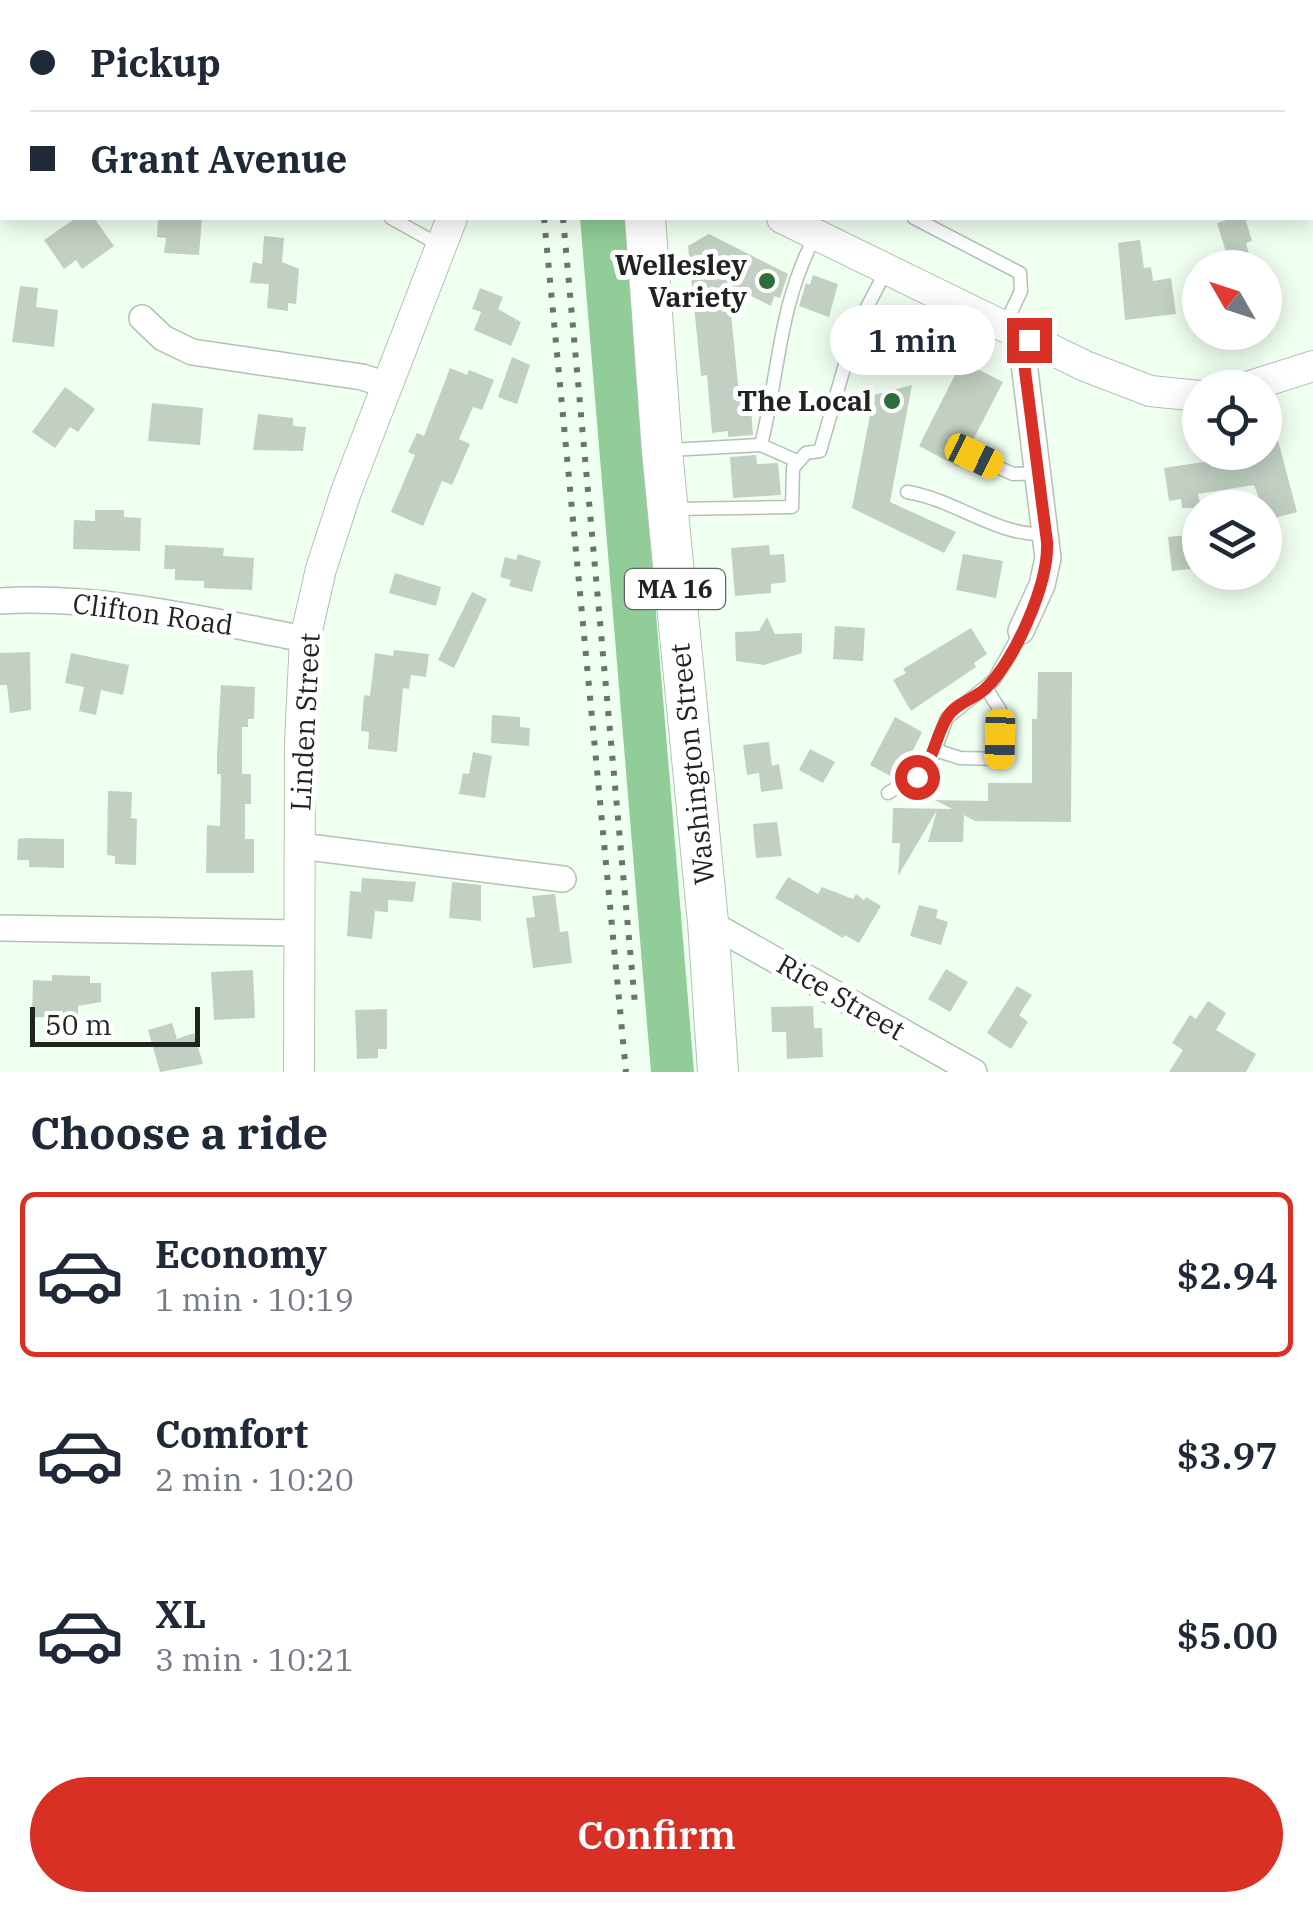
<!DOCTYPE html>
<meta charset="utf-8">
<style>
:root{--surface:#fff;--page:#f6f6f7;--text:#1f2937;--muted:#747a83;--line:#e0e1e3;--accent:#d93025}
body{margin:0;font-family:"IBM Plex Serif",serif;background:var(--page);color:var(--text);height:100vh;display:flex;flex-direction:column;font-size:38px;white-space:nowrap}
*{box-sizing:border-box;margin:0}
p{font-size:32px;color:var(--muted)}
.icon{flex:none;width:55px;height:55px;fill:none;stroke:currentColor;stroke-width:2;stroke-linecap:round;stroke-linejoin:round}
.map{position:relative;height:1072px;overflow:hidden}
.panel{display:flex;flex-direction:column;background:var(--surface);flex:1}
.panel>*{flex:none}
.hud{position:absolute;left:0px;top:0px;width:1315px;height:220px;box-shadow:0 5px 25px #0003;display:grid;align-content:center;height:220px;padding:0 30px;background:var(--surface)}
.needle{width:65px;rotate:309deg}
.controls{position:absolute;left:1182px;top:250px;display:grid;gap:20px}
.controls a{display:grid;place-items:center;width:100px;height:100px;border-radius:50%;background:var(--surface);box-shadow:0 5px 25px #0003;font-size:50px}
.scale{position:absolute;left:30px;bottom:25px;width:170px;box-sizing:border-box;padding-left:10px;border:5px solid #1f241f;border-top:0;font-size:28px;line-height:35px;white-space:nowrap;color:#1f241f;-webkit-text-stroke:8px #fff;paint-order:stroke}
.end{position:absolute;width:45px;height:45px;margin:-22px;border:12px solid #d93025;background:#fff;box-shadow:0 0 0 5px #fff}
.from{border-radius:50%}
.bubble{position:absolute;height:70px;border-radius:35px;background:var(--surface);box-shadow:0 5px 25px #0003;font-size:32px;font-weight:600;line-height:70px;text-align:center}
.car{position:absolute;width:30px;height:60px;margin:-30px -15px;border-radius:12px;box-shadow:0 0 8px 2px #0007;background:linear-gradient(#f5c518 24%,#345 0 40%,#f5c518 0 76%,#345 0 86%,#f5c518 0)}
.hud b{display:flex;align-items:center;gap:35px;height:95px;font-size:38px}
.hud b+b{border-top:2px solid var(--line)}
.hud i{width:25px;height:25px;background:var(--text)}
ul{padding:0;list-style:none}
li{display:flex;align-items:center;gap:30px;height:165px;margin:0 20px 15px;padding:0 10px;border:5px solid transparent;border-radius:15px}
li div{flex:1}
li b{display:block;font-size:38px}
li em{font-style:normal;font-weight:600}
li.selected{border-color:var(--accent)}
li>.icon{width:90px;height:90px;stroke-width:1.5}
h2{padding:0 30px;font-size:45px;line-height:120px}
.primary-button{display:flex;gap:20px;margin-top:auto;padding:20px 30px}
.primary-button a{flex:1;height:115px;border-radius:60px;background:var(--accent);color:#fff;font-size:40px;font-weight:600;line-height:115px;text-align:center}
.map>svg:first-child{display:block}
</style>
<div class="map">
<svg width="1313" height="1072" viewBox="0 0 1313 1072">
<rect width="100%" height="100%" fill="#effff0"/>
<!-- forest -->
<path fill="#91cd98" d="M580,218H630L646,493L694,1072H651Z"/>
<!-- building -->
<g fill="#c1d0c2">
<path d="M76,218H94L114,246L82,269L76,260L64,269L44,240Z"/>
<path d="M158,218H202L199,255L164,253L166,238L157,237Z"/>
<path d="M1234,218H1245L1252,241L1246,243L1253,268H1231L1217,223Z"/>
<path d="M709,234L788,274L780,298L774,296L771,306L728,284L739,394L750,393L753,435L728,437V431L712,433L707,375L701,376L688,246Z"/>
<path d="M264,236L284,238L282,262L299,269L296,304L288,303V311L267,308L269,284L250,283L253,262L262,264Z"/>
<path d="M1140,240L1144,268L1151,267L1153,281L1171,278L1176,314L1125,320L1118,243Z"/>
<path d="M813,275L838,284L829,317L799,306L806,283L810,285Z"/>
<path d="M20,286L38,288L36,307L58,310L54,347L12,342Z"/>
<path d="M480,288L503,297L498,309L521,322L511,346L474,330L481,312L472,309Z"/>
<path d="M512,357L530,365L517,404L498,397Z"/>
<path d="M962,361L1003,382L959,467L919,446Z"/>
<path d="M450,368L467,375L469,370L494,380L482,410L473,407L459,439L470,444L452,485L442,481L423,526L391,512L415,455L408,452L417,433L424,436Z"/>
<path d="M912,385L890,502L956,532L944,553L852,508L874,395Z"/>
<path d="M65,387L95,409L78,432L70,427L55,448L32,432Z"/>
<path d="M152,403L203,408L200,445L148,441Z"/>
<path d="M258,414L293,418V426L306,427L303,451L253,450Z"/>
<path d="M1271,414L1297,512L1267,520L1254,485L1198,494L1201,508H1182L1181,499L1169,501L1164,468L1210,461L1211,467L1247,461L1245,452H1265V415Z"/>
<path d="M756,455L757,464L778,463L781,495L733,498L730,457Z"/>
<path d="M95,510H124V517L141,518L140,551L73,549L74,520L95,521Z"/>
<path d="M1198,534L1200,568L1172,571L1168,537Z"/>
<path d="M165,545L224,548L223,556L254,558L252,590L204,588V581L175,580V569H164Z"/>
<path d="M769,545L770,555L784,554L786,582L771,584V593L735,596L731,548Z"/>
<path d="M518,554L541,561L532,592L509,586L511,580L500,577L505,557L516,560Z"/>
<path d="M963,554L1003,561L996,598L956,590Z"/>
<path d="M395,573L441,587L436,606L389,593Z"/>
<path d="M472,592L487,599L454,668L438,660Z"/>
<path d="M767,617L775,634L802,633V653L764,665L736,661L735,632L759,631Z"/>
<path d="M835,626L865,628L863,661L833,659Z"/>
<path d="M971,628L987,654L974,663L976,667L911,711L893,680L906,673L903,669Z"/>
<path d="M394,650L429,654L426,677L411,675L409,689L403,688L397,752L368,749L369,732L361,731L364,695L370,696L375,653L393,656Z"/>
<path d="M30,652L31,710L10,713L7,685H0V653Z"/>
<path d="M71,653L129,665L123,695L101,690L96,715L79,711L84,687L65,683Z"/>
<path d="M1038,672H1072L1071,822L975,821L964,815L963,842H928L937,810L898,876L900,843H892L893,808L952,809L935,800L988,801V783H1032V719H1037Z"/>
<path d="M221,685L255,687L254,719H248V727H242V774H251V804H245V839H254V873H206L207,825L220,826L221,774H217V754Z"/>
<path d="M492,715L520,717V727L530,728L529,746L491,743Z"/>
<path d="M895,717L922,732L902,773L894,778L870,765Z"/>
<path d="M769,742L772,766L779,764L783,789L761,792L759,773L747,775L743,745Z"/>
<path d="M810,749L835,762L823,783L799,770Z"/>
<path d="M473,752L492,756L485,798L459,794L463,773L469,774Z"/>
<path d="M108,791L132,792L131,818L137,819L136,865L115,864V856L107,855Z"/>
<path d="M777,822L782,856L756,858L753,824Z"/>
<path d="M27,838L64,839V868L29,867V860H17L18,839Z"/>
<path d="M788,877L818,894L822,887L853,899L856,894L864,900L866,897L881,906L859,943L845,935L843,938L775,898Z"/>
<path d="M362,878L416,882L413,902L388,900V912L375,911L372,939L347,936L350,891L361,892Z"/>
<path d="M452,882L481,885V921L449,918Z"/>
<path d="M555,894L560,932L568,931L572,963L533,968L526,918L535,917L532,896Z"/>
<path d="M919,905L938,910L936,918L948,922L941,945L910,936Z"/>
<path d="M946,969L968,982L950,1012L928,999Z"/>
<path d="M253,970L255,1018L214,1020L211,972Z"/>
<path d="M52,975L90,976V983H101V1002L78,1006V1018L32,1017L33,980L52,981Z"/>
<path d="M1017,986L1032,995L1019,1015L1028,1022L1011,1049L987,1033Z"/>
<path d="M1208,1001L1226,1013L1216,1030L1256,1054L1246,1072H1169L1183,1050L1172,1043L1190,1015L1196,1019Z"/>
<path d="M813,1006L814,1028H822L823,1057L787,1059L786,1032H772L771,1007Z"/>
<path d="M387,1009V1049H378V1058L357,1059L355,1010Z"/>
<path d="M172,1023L177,1039L194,1033L203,1064L160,1072L148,1030Z"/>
</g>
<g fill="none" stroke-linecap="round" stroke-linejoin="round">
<!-- service casing -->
<g stroke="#b2c1b4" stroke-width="15">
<g id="service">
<path d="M835,0V2"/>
<path d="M283,2L285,0"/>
<path d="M391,218L441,246"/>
<path d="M914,218L1020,273L1021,291L1004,327"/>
<path d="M855,330L907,346"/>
<path d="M761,445C780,368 778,308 815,236"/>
<path d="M669,450L761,445L797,461"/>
<path d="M974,456L1013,474L1038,473"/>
<path d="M907,492C954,499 998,537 1046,534"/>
<path d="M675,509L792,507L793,468L806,453L820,451L855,330L887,269"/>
<path d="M935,750L960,758L1000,759V710L986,688"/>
<path d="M888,793L923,771L932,758L947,718L994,680L1021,631"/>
</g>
</g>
<!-- minor casing -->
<g stroke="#b2c1b4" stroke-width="28">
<g id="minor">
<path d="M326,0L331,2"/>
<path d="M1312,30H1313"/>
<path d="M142,318L163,338L192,352L362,377L387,385"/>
<path d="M0,601C102,595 205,620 305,639"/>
<path d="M1021,631L1042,585L1048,558L1024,363L1029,340"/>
<path d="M300,846L563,879"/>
<path d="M708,922L974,1072"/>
<path d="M0,928L300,933"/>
</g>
</g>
<!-- tertiary casing -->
<g stroke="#b2c1b4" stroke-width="32">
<g id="tertiary">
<path d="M782,218L1085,366L1150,391L1200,396"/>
<path d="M1244,388L1313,366"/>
<path d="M299,1072L300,742L305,639L321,569L346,492L452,218"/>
</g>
</g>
<!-- primary casing -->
<g stroke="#b2c1b4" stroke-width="42">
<g id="primary">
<path d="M608,0L609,2"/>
<path d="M645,218L662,451L708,922L718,1072"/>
</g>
</g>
<!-- service -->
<use href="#service" stroke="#fff" stroke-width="12"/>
<!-- minor -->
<use href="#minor" stroke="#fff" stroke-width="25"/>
<!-- tertiary -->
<use href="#tertiary" stroke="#fff" stroke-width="30"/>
<!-- primary -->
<use href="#primary" stroke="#fff" stroke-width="40"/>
<!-- rail -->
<g stroke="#6b746b" stroke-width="6" stroke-dasharray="5 10" stroke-linecap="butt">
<path d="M511,0L512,2"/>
<path d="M530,0V2"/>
<path d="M544,218L626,1072"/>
<path d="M563,218L635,1004"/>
</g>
</g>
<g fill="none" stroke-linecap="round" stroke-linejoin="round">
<!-- route -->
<path stroke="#d93025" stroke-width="12" d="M917,777C935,759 935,736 948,716C956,703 974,699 985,689C1015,661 1049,583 1047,542L1024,363L1029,340"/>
</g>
<!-- markers -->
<g fill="#2d6f3a" stroke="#fff" stroke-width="4">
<circle cx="767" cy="281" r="10"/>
<circle cx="892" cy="401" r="10"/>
</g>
<g text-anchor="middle" stroke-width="10" stroke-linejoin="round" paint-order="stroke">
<!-- shield labels -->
<rect fill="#fff" stroke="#626662" stroke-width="2.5" x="625" y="569" width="100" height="40" rx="8"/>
<g font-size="25" font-weight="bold" fill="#1f241f">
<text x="675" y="598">MA 16</text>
</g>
<!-- poi labels -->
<g font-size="28" font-weight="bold" fill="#1f241f" stroke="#fff" text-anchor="end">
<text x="747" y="275">Wellesley<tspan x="747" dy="32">Variety</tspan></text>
<text x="872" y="411">The Local</text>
</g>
<!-- street labels -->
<g font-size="28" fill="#1f241f" stroke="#fff">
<text transform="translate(153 614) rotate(8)" y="10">Clifton Road</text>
<text transform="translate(305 722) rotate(-87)" y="10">Linden Street</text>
<text transform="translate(692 764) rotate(-96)" y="10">Washington Street</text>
<text transform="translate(841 997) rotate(30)" y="10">Rice Street</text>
</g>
</g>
</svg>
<div class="controls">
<a><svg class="needle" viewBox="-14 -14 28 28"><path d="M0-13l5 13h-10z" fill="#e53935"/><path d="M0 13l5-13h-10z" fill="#747a83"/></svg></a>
<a><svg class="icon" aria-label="locate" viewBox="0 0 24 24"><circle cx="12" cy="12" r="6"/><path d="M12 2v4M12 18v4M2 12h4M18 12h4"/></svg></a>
<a><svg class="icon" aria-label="layers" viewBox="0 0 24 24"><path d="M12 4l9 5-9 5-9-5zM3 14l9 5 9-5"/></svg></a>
</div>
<div class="scale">50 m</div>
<i class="end from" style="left:917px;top:777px"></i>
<i class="end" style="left:1029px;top:340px"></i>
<div class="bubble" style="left:830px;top:305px;width:165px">1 min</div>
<i class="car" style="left:974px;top:456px;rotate:116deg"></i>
<i class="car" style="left:1000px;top:739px;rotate:181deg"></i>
<div class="hud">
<b><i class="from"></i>Pickup</b>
<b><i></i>Grant Avenue</b>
</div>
</div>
<section class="panel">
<h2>Choose a ride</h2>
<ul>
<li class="selected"><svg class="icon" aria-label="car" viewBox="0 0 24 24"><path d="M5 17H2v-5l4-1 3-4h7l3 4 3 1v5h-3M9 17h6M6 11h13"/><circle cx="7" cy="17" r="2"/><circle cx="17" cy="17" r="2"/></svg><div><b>Economy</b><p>1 min · 10:19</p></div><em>$2.94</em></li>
<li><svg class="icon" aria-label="car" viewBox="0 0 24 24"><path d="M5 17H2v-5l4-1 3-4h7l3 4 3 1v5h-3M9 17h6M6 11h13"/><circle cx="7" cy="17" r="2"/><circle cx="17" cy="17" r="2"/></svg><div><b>Comfort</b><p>2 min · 10:20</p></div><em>$3.97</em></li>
<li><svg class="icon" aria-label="car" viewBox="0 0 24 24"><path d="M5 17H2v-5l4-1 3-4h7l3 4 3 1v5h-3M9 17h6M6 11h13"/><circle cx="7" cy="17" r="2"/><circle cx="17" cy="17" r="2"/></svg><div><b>XL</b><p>3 min · 10:21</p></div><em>$5.00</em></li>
</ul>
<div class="primary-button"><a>Confirm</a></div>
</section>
